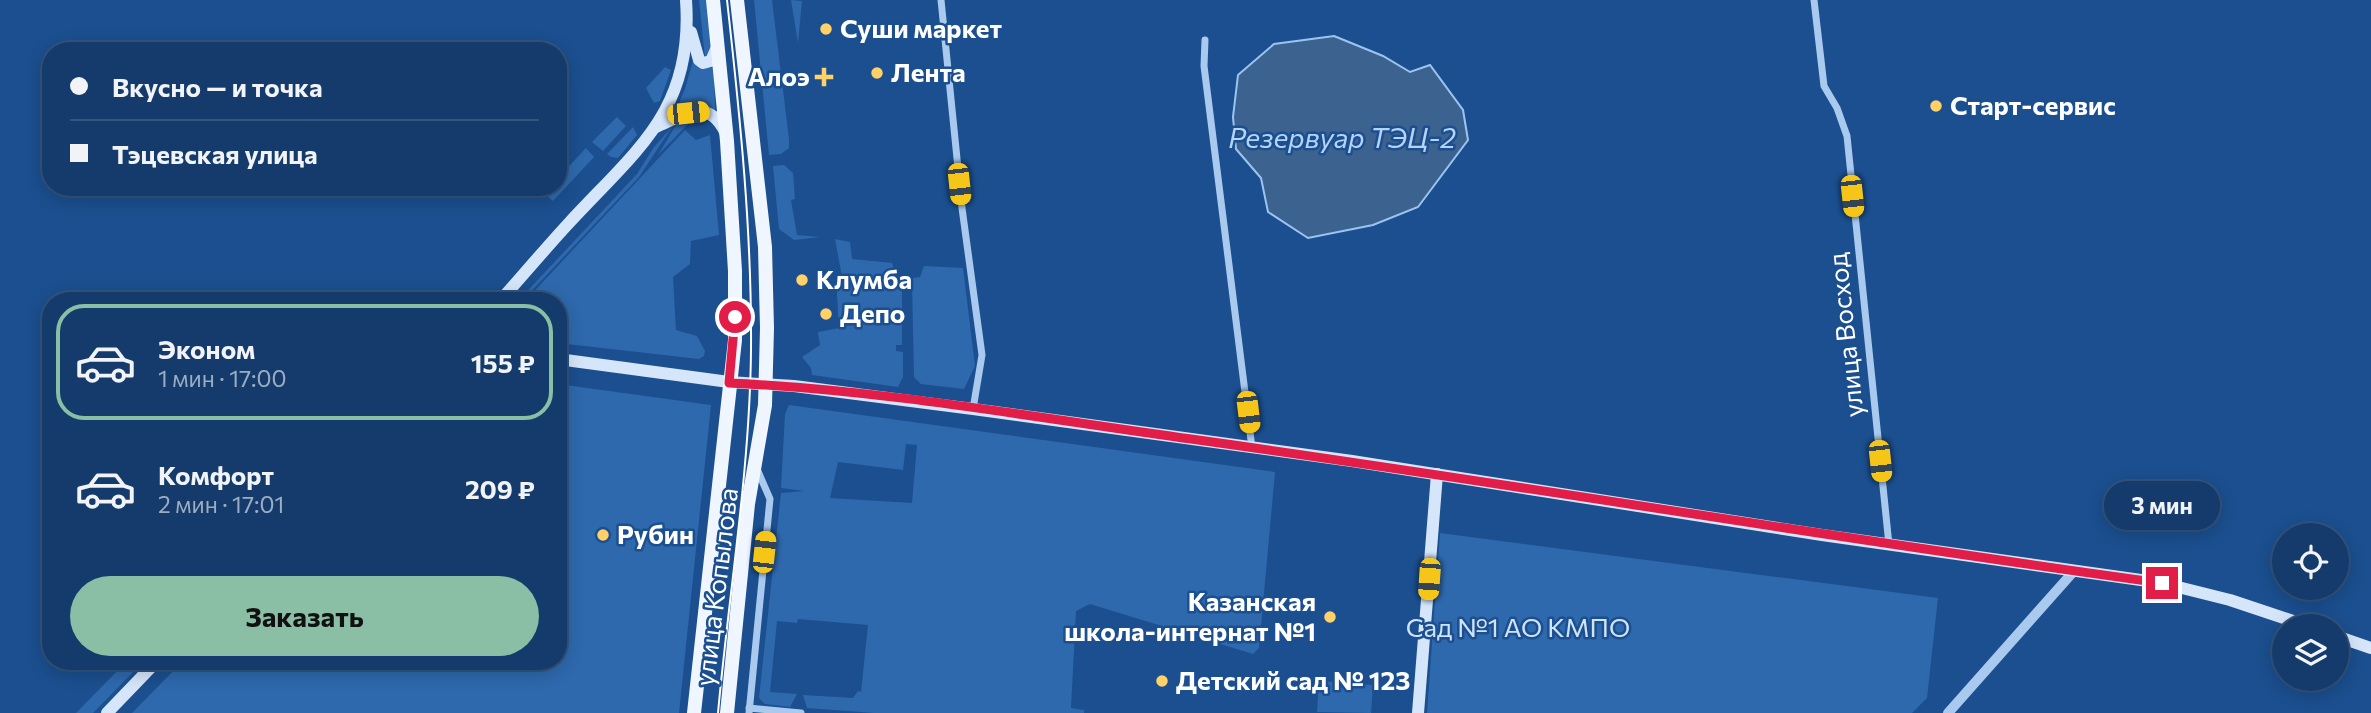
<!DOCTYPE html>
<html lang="ru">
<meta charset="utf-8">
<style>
:root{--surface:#143b6b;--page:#214673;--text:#f1f3f6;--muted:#9dadc1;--line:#33557e;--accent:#8abfa5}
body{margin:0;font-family:Commissioner,sans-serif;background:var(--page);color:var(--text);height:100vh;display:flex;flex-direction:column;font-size:26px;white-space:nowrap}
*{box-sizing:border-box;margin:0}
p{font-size:23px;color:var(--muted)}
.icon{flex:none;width:38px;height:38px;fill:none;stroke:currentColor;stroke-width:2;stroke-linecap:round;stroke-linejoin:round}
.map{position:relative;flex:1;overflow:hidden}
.panel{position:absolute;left:42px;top:292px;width:525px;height:378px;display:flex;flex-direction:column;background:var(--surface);border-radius:28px;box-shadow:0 4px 18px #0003,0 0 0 2px var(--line)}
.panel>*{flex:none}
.guide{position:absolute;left:42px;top:42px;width:525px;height:154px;border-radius:28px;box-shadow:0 4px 18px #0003,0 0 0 2px var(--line);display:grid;align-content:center;height:154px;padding:0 28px;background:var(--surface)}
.buttons{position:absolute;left:2272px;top:523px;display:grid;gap:14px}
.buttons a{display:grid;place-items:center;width:77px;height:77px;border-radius:50%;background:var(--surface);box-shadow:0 4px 18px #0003,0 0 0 2px var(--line);font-size:35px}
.end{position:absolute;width:32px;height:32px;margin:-16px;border:9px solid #e11d48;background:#fff;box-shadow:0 0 0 4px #fff}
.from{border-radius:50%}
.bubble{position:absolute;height:49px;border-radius:24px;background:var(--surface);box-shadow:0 4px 18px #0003,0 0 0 2px var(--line);font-size:23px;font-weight:700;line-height:49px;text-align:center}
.car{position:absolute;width:21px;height:42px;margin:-21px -10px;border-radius:9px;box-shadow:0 0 5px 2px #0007;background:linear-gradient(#f5c518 24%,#345 0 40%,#f5c518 0 76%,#345 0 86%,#f5c518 0)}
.guide b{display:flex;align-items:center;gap:24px;height:66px;font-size:26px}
.guide b+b{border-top:2px solid var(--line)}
.guide i{width:18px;height:18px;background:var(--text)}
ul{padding:12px 0 0;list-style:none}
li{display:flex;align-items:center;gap:21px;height:116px;margin:0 14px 10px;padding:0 14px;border:4px solid transparent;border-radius:28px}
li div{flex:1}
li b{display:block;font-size:26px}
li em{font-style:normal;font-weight:700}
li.current{border-color:var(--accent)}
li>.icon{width:63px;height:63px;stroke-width:1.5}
.button{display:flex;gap:14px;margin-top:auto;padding:14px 28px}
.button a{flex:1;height:80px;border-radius:42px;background:var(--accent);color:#111;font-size:28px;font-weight:700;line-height:80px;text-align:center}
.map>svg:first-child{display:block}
</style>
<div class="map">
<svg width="2371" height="713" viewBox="0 0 2371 713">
<rect width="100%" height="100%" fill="#1b4f8f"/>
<!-- green -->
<g fill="#2e69ad" fill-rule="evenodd">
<path d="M699,0H708L713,52L705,58Z"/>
<path d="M754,0H772L789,139V148L781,154L769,155Z"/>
<path d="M791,0L802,1L798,43Z"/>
<path d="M696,50L703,68H714L715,112L673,117L685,89Z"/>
<path d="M665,67L671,70L660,101L654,103L646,88Z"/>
<path d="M704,115L705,122L689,123L658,155L679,120Z"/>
<path d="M617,117L626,126L603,151L592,142Z"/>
<path d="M633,127L637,135L618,158L611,157L607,154Z"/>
<path d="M672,127L639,177L522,301H518L637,174L654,147Z"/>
<path d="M685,130L696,140L710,135L719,235L691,241L690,264L673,277L676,330L697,336L705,351L704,356L699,359L558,343V301H525Z"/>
<path d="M586,148L594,157L553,201L544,193L550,187H558V178Z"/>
<path d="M784,165L793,173L795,199L791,200L797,235L820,237L794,240L779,229L773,166Z"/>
<path d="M835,239L850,242L852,259L892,263L896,276L902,277V345H896V351L903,352V377L898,387L812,375L811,368L802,357L820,345L818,332L839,328L836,278L842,277Z"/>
<path d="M924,266L963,268L975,366L964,389L921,384L914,377L912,282L913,278L920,277Z"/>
<path d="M558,384L711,405L679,713H132L182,662H558Z"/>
<path d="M789,405L1275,472L1259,648L1253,654L1090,604L1076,611L1071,708L1084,710V713H874L807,708L803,695L853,698L858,691L861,692L868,625L798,619L797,623L777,621L770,692L797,694L790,707L765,704L759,698L781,493L804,491L781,488L785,414ZM906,444L917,445L912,503L830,498L838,462L903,470Z"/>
<path d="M1440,533L1938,598L1927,698L1912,713H1427Z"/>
<path d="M126,662H143L93,713H76Z"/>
<path d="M1319,681L1373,685L1371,713L1317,712Z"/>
</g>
<!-- water -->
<path fill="#3c6290" stroke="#9cc4f0" stroke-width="2" d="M1334,36L1383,56L1410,72L1430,65L1463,110L1468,140L1418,207L1373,225L1308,238L1268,212L1261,178L1236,149L1233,117L1238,75L1274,44Z"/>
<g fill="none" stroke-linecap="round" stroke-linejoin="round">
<!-- minor -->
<g stroke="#a9c9ee" stroke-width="7">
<path d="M941,0L962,208L982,355L973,409"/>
<path d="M1814,0L1824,86L1837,108L1847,136L1889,545"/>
<path d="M1205,40L1204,66L1252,448"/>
<path d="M749,708L801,713"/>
<path d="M749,713L770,499L757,469"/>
</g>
<!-- tertiary -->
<path stroke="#a9c9ee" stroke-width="10" d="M1948,713L2074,571"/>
<!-- secondary -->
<g stroke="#d6e6fa" stroke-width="12">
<path d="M691,32L699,60L703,63L711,61L717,47"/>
<path d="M656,127C684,115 708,97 725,132"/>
<path d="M500,301C523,275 545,249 568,224C636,150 694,111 686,0"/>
<path d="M558,359L729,382L794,386L973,409L1352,461L1822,535L2162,583L2230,600L2308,626"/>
<path d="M2336,636L2371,648"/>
<path d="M107,713L156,662"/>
<path d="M1418,713L1437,474"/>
</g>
<!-- primary -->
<g stroke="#f0f6ff" stroke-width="14">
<path d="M694,713L735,340V271L727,141L713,0"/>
<path d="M727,713L748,504L765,405L767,328L765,247L737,0"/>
</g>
<!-- tram -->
<path stroke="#fff" stroke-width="2" d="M718,713C729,592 750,470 751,349C752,232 740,116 727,0"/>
</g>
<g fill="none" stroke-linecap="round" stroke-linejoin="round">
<!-- route -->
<path stroke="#e11d48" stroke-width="9" d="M735,317L729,383C884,390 1038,418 1191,439C1515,484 1838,539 2162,583"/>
</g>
<!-- markers -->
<g fill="#ffd166" stroke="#1b4f8f" stroke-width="2.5">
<circle cx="826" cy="29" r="7"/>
<circle cx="877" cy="73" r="7"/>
<path d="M820.5 66.5h7v7h7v7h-7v7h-7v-7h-7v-7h7z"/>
<circle cx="1936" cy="106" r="7"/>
<circle cx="802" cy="280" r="7"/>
<circle cx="826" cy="314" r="7"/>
<circle cx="603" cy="535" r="7"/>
<circle cx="1330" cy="617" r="7"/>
<circle cx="1162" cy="681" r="7"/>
</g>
<g text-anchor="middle" stroke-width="5" stroke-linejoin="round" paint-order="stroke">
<!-- poi labels -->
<g font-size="26" font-weight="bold" fill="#fff" stroke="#1b4f8f" text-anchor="start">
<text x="840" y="38">Суши маркет</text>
<text x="891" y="82">Лента</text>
<text x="810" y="86" text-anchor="end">Алоэ</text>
<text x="1950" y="115">Старт-сервис</text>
<text x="816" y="289">Клумба</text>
<text x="840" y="323">Депо</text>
<text x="617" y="544">Рубин</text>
<text x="1316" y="611" text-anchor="end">Казанская<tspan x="1316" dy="30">школа-интернат №1</tspan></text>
<text x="1176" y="690">Детский сад № 123</text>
</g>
<!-- street labels -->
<g font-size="26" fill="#fff" stroke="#1b4f8f">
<text transform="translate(1846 335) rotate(-96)" y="9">улица Восход</text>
<text transform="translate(717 587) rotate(-83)" y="9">улица Копылова</text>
</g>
<!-- park labels -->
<g font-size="26" fill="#cfe3fa" stroke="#1b4f8f">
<text x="1518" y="637">Сад №1 АО КМПО</text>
</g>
<!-- water labels -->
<g font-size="28" font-style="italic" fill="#b5d3f5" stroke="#1b4f8f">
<text x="1342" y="148">Резервуар ТЭЦ-2</text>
</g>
</g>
</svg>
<div class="buttons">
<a><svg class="icon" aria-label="locate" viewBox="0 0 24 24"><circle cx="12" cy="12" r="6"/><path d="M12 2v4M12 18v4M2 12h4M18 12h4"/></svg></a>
<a><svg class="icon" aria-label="layers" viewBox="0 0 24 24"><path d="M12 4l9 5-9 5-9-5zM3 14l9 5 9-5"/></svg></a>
</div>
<i class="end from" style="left:735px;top:317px"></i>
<i class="end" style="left:2162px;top:583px"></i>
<div class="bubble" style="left:2104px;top:481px;width:116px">3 мин</div>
<i class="car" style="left:688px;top:113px;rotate:84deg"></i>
<i class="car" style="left:959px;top:184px;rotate:174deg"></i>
<i class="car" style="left:1852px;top:196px;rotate:174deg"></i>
<i class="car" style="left:1248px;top:412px;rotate:173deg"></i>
<i class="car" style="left:1880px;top:461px;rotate:174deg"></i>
<i class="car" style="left:764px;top:552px;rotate:6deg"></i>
<i class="car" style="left:1429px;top:579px;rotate:184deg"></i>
<div class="guide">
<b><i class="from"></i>Вкусно — и точка</b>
<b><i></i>Тэцевская улица</b>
</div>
<section class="panel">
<ul>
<li class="current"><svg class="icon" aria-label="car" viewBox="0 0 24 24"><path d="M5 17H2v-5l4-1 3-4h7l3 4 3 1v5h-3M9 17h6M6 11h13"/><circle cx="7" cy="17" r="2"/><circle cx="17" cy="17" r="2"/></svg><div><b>Эконом</b><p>1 мин · 17:00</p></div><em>155 ₽</em></li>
<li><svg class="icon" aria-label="car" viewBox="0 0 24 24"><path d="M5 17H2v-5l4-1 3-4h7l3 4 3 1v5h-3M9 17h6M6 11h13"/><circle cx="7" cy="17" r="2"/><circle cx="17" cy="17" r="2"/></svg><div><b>Комфорт</b><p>2 мин · 17:01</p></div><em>209 ₽</em></li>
</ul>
<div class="button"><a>Заказать</a></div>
</section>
</div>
